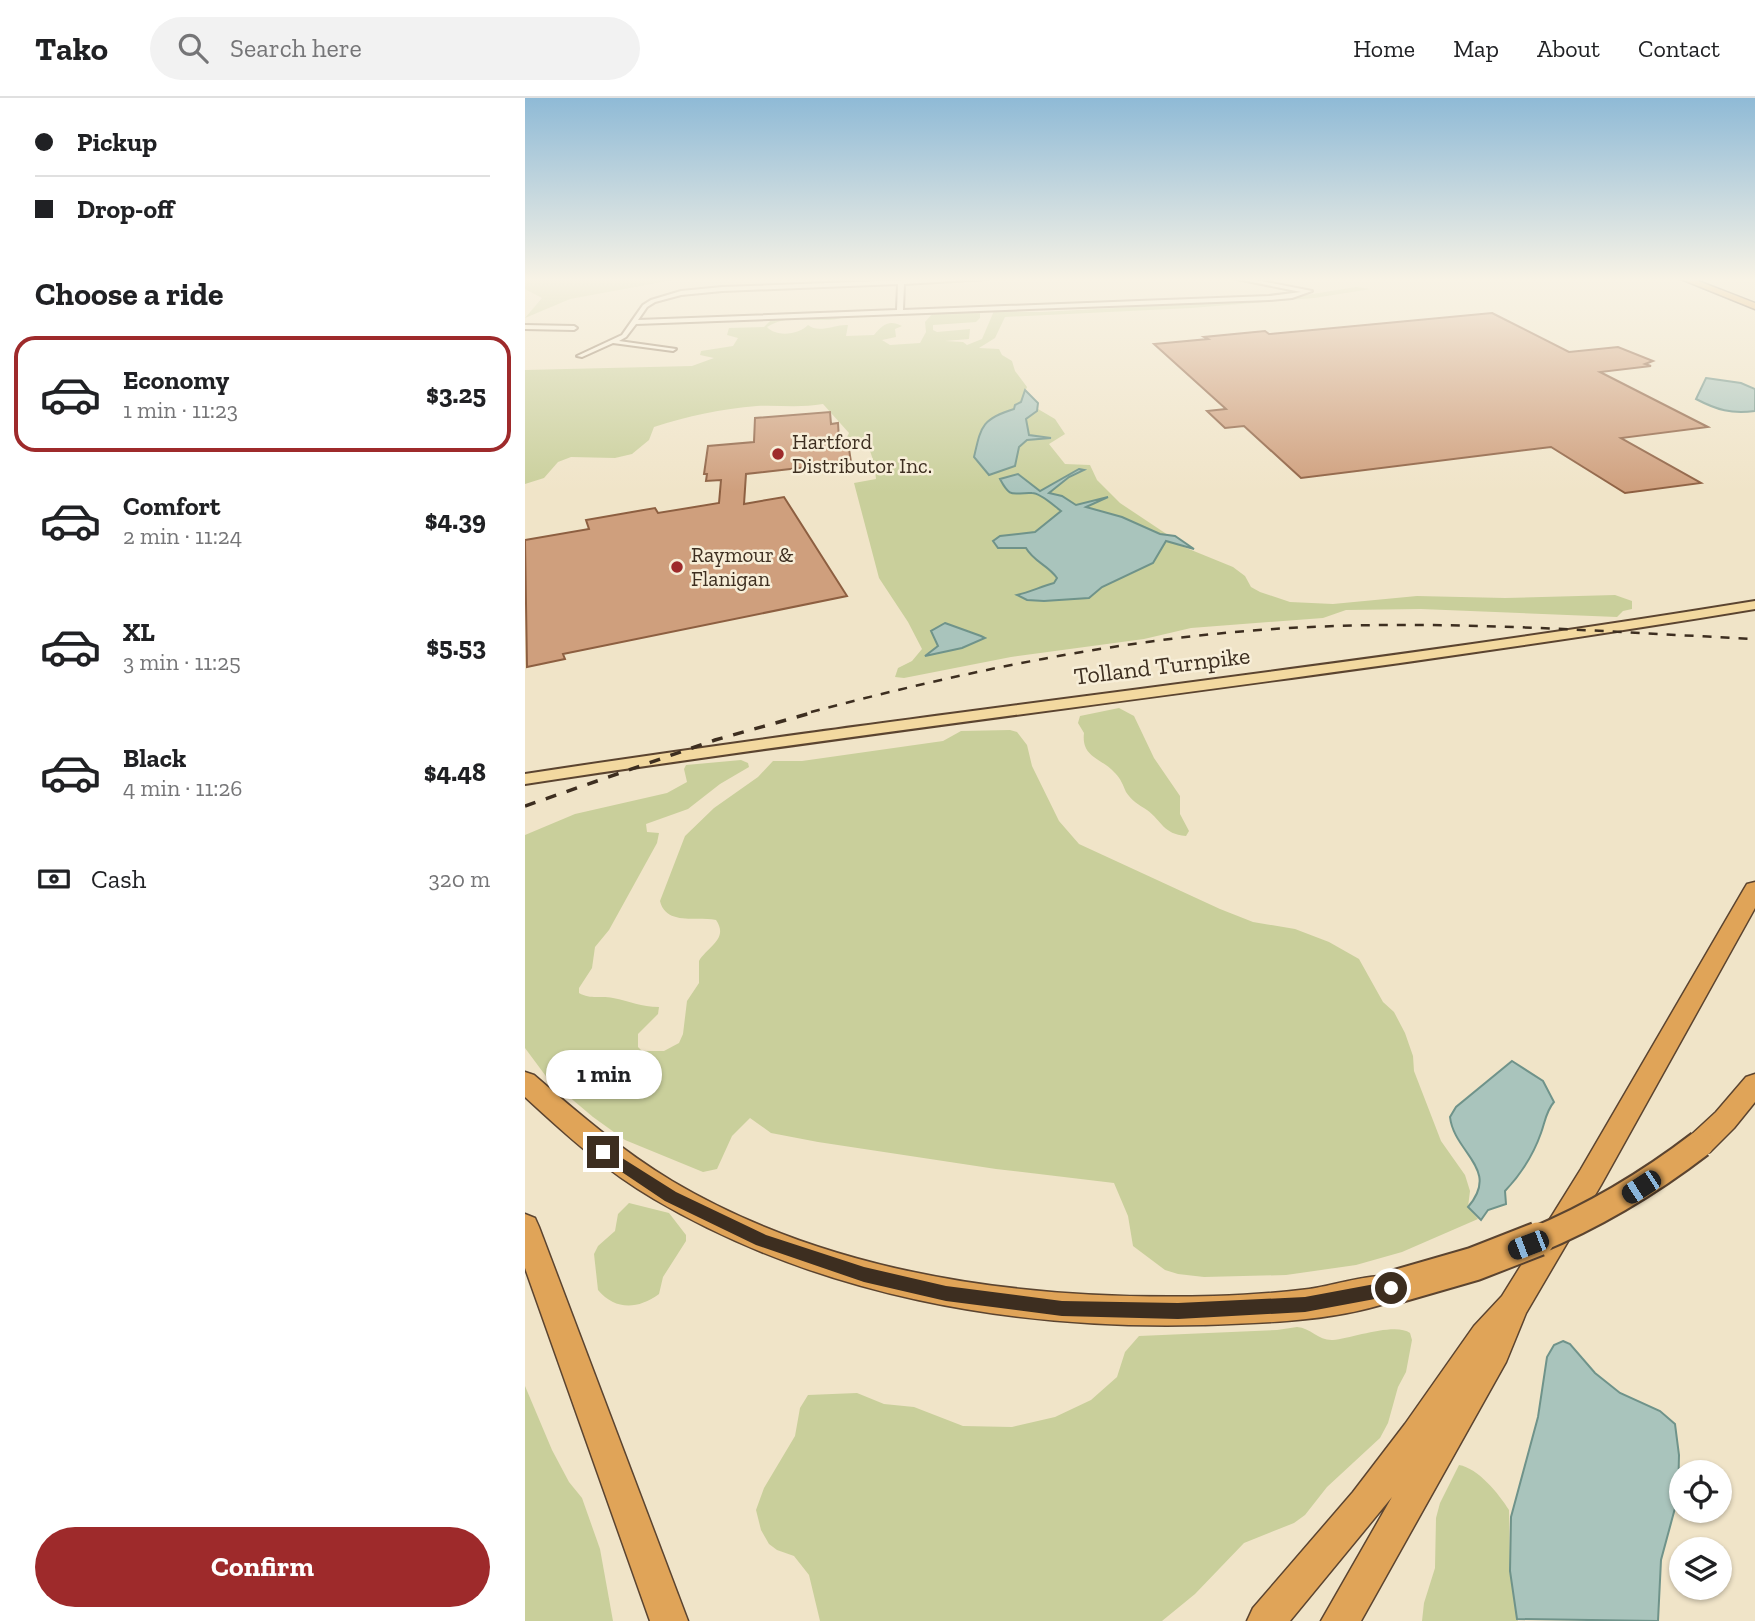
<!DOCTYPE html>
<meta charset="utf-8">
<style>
:root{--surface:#fff;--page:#f2f2f2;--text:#202124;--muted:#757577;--line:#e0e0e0;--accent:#9e2a2b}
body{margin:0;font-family:"Zilla Slab",serif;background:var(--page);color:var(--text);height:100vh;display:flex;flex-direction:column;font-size:26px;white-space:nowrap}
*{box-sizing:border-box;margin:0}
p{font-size:23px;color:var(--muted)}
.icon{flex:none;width:38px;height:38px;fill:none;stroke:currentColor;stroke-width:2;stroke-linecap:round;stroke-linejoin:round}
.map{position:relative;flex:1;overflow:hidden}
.drawer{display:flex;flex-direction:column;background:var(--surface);width:525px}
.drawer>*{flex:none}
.hud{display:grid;align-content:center;height:154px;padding:0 35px;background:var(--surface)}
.fabs{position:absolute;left:1144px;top:1362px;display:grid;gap:14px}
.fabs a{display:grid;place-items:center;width:63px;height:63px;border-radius:50%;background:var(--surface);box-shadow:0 2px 5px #0004;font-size:35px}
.end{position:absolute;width:32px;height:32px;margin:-16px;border:9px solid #3d2e20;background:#fff;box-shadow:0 0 0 4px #fff}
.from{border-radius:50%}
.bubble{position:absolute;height:49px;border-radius:24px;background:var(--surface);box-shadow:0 2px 5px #0004;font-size:23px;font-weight:700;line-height:49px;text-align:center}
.car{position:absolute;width:21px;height:42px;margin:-21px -10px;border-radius:9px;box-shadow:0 0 5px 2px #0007;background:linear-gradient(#222 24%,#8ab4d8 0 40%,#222 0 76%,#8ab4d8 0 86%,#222 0)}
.hud b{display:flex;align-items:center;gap:24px;height:66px;font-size:26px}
.hud b+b{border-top:2px solid var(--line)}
.hud i{width:18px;height:18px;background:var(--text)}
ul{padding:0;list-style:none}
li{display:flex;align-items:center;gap:21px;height:116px;margin:0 14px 10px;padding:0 21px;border:4px solid transparent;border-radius:21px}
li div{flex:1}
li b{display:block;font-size:26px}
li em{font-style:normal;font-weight:700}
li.selected{border-color:var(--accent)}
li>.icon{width:63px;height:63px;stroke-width:1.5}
h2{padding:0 35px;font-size:32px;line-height:84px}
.pay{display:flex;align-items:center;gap:18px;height:77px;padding:0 35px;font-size:26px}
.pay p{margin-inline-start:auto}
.button{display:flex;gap:14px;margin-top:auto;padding:14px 35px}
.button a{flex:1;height:80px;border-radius:42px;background:var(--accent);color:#fff;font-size:28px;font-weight:700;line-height:80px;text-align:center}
header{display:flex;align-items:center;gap:42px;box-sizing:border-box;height:98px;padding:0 35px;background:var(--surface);border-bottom:2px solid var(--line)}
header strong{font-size:33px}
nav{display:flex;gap:38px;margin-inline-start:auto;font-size:24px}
.search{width:490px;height:63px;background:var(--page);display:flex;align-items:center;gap:18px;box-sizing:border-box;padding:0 24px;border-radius:38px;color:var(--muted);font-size:26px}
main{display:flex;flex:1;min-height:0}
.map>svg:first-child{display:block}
</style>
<header>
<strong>Tako</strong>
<div class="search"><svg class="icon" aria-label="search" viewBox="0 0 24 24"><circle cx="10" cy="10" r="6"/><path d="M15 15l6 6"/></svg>Search here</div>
<nav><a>Home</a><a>Map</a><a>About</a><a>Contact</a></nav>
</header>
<main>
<section class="drawer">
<div class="hud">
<b><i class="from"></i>Pickup</b>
<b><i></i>Drop-off</b>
</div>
<h2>Choose a ride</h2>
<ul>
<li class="selected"><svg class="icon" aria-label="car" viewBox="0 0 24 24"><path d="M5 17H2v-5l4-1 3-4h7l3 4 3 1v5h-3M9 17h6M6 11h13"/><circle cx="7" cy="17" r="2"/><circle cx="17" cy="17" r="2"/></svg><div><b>Economy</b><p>1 min · 11:23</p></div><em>$3.25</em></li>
<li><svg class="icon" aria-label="car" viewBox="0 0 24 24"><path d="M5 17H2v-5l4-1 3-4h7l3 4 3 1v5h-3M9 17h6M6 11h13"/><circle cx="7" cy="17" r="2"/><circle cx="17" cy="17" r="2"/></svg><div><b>Comfort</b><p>2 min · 11:24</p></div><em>$4.39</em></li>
<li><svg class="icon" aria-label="car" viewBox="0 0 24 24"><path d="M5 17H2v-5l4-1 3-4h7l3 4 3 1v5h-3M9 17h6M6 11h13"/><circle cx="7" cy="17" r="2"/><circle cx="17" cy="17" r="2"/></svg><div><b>XL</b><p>3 min · 11:25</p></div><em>$5.53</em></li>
<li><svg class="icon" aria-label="car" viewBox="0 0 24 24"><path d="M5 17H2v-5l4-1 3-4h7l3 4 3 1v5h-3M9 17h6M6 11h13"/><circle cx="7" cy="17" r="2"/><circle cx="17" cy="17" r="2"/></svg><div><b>Black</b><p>4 min · 11:26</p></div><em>$4.48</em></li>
</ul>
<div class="pay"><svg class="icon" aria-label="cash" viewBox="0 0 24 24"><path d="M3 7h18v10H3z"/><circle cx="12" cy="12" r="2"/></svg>Cash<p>320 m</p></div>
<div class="button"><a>Confirm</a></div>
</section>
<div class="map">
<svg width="1230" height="1523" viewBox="0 0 1230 1523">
<rect width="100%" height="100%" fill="#f0e4c8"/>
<!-- green -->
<g fill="#c9cf9b">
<path d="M0,181H154L45,201L0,220L17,200L0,191Z"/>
<path d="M831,189L846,191L789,200L666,210L480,219L470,240L454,250L474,251L477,257L487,263L490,273L502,289L496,304L491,307L502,320L513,311L530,321L540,336L524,346L540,366L565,367L572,382L595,405L643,437H639L654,447L708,469L720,478L726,489L735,494L765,504L808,506L892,498L980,500L1090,497L1107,503V511L1098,513L1092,519L896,511L821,512L798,520L666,530L619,541L486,559L379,580L370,579L373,570L387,563L397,551L383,524L354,480L329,385L351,381C350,368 347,351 337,340L322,339L324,335L298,306C275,310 254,307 232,308C196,311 163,318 129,329L124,342L107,356L90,360L46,359L33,364L19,380L0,386V272L167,268L189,260L175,257L176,253L208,248L213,240L202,237L204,230L239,229L247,221L255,220L320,219C294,228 266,213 242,229C252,240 275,236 283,227C294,236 310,226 323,227L321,238L349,237C357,227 364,221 377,228L370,231L371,239L357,242L365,247L395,245L401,234L400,224L408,215L455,213V220L451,224L408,227V232L412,234L445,231L444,241L420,243L438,244L442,247L457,241L469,213L516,214L756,201Z"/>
<path d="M594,610L609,618L629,660L655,698V716L664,733L661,738C638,736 637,723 622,712C614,707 606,702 601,694C598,687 596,681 590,675C577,660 556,660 559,635L553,625L555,618Z"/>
<path d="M485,632L492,634L502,647L507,668L534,723L554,746L695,811L728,824L770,831L804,844L834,861L858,904L869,914L880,935L888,958L889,973L916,1043L940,1077L945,1093L943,1109L953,1121L877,1154L831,1167L761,1177L679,1179L653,1176L640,1172L608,1148L603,1118L589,1085L471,1071L293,1044L246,1035L225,1020L207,1038L192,1071L178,1074L100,1042L68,1019L23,981L0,950V737L50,716L142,695L162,684L159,671L161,667L216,662L223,665L224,669L195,686L163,711L121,726L122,734L134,735L132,745L84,832L70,849L67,870L54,890V895C66,902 76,897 88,900C105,903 116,909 134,909L133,916L113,936V949L117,953H139L154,945L158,936L162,903L174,885V863C183,848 204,841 191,822C172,818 141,828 135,803L160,738L189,710L233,679L248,663H277L418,643L436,633Z"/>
<path d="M104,1105L144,1115L161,1137V1143L138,1179L134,1196C112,1212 90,1212 73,1192L69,1156L73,1148L90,1133L93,1116Z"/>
<path d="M772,1229C786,1230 794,1243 808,1242C827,1240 871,1224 885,1235L887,1242L881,1274L873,1289L863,1325L855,1340L802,1389L780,1417L769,1425L719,1445L670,1496L637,1523H295L284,1477L269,1458L252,1452L244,1446L236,1432L231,1412L239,1390L270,1338L275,1310L283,1297L332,1295L359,1306L389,1309L438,1328L487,1329L530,1319L566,1302L592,1279L600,1254L614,1238L752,1232Z"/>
<path d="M0,1288L27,1352L44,1384L57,1400L75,1451L88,1523H0Z"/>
<path d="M934,1367C953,1370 974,1396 984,1412L985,1473L993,1523H897L899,1505L910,1470L911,1420L915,1405Z"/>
</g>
<!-- water -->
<g fill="#a9c4bc" stroke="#6f938a" stroke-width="2">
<path d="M1181,280L1216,285L1230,291V313C1206,316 1192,312 1171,301Z"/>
<path d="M500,292L513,305L512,313L501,321L504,337L526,340L502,342L494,349L490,368L464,377L449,359C456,329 456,321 489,311L490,307L496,304Z"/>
<path d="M554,371L559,372L544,379L524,395L537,398L551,407L583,399L561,409L597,419L635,436L650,438L669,451L641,443L628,465L577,489L564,500L519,503L502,502L492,497C505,494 515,489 529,485L532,480C523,467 509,464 501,450H473L468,443L475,438L510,434L536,413C529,408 516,395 507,395C488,394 486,402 475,381L493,376L515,393Z"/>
<path d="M420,525L456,538L460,540L437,550L400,558L413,548L406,533Z"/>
<path d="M987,963L1018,983L1029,1004C1021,1013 1020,1024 1016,1035C1008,1058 996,1076 980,1093L981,1106L963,1112L956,1122L943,1109C976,1071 929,1055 925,1019L931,1009Z"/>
<path d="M1038,1243L1045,1246L1070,1275L1095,1295L1135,1313L1150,1326L1154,1357L1153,1399L1136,1462L1133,1523L992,1521L985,1473L986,1419L1013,1319L1022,1259L1029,1247Z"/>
</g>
<!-- building -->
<g fill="#cf9f7d" stroke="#8d5f41" stroke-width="2">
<path d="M967,215L1044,254L1093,249L1128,263L1120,266L1126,268L1075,274L1183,329L1096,340L1176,385L1100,395L1026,349L776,380L719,328L700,330L682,313L701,311L629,246L683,241L679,239L740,233L744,236Z"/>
<path d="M305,314L306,326L313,325L314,341L323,344L326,364L221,376L219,406L259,399L322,498L38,556L40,561L2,569L0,442L64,431L61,422L130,410L133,415L194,405L196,382L181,383L182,376H179L183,348L229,344L230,320Z"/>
</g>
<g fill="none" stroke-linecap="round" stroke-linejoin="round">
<!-- minor casing -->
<g stroke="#8d765c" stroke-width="4">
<g id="minor">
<path d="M408,181H462L379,186L378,212L744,198L776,194L712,181H726L787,193L767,200L744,202L111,226L101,239L94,243L151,251L148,253L88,245L57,259L52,258L97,237L118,207L126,202L156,193L197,189ZM373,186L372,212L113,222L122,209L130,204L156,197L197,193Z"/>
<path d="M0,227L49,228L52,230L49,232L0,231Z"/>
</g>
</g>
<!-- major casing -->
<g stroke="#5b4430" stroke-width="4">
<path id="major" d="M1230,503V511C821,579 409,623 0,686V676C409,613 821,570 1230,503Z"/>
</g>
<!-- highway casing -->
<g stroke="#5b4430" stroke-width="3">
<g id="highway">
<path d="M1156,181H1168L1230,205V211Z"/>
<path d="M1230,784V810L1076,1087L1001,1215L981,1264L836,1523H796L867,1399L765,1523H722L728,1510L828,1394L880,1326L949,1228L977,1198L1056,1071L1219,791L1222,786Z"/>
<path d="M0,974L9,977C53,1015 97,1053 147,1083C309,1179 504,1203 689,1198C720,1197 752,1195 784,1191C808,1188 855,1172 877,1180L881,1190L877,1200C816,1223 743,1225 678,1227C488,1232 294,1198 129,1101C81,1073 40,1036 0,999Z"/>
<path d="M1230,976V1004L1209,1030L1185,1054L1175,1057L1165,1054L1161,1046L1165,1038L1191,1014L1221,979Z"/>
<path d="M0,1116L10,1120L14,1129L163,1523H125L0,1170Z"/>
</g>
</g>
<!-- minor -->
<use href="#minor" fill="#faf1dc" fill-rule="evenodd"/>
<!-- major -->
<use href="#major" fill="#f3d9a0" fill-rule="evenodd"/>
<!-- highway -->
<use href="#highway" fill="#e0a458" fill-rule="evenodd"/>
<!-- rail-far1 -->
<path stroke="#3d2e20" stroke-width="2.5" stroke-dasharray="9 9" stroke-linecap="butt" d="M286,614C449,571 617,536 786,529C934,522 1082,534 1230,541"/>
<!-- rail -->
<path stroke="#3d2e20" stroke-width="3.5" stroke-dasharray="11 11" stroke-linecap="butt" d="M0,708L190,642L293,613"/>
<!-- highway-bridge-far1 casing -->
<g stroke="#5b4430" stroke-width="30" stroke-linecap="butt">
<path id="highway-bridge-far1" d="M1009,1143C1069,1118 1123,1086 1175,1046"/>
</g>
<!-- highway-bridge casing -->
<g stroke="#5b4430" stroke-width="37" stroke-linecap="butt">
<path id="highway-bridge" d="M866,1190L949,1166L1013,1141"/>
</g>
<!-- highway-bridge-far1 -->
<use href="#highway-bridge-far1" stroke="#e0a458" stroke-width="26"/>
<!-- highway-bridge -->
<use href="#highway-bridge" stroke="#e0a458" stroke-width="33"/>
</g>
<!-- sky -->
<linearGradient id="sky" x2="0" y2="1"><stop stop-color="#8fbad6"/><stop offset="0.46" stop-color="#f8f3e6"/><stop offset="1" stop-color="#f8f3e6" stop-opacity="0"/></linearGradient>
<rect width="1230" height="394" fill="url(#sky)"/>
<!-- route -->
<path fill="#3d2e20" d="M78,1048L151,1094L241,1137L339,1169L421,1188L537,1203L653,1205L780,1199L866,1183L872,1185L874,1190L872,1196L866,1198L780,1214L653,1221L537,1218L421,1203L339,1184L231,1147L140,1103L73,1058L71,1054L73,1050Z"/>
<!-- markers -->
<g fill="#9e2a2b" stroke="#f7eed8" stroke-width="2.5">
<circle cx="253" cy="356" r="7"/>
<circle cx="152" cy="469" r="7"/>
</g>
<g text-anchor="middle" stroke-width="5" stroke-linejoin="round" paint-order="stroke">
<!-- far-poi labels -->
<g font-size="21" fill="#3d2e20" stroke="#f7eed8" text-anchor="start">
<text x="267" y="351">Hartford<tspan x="267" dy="24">Distributor Inc.</tspan></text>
<text x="166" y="464">Raymour &amp;<tspan x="166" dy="24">Flanigan</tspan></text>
</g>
<!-- street labels -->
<g font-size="24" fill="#3d2e20" stroke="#f7eed8">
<text transform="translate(637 568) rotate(-7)" y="8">Tolland Turnpike</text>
</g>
</g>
</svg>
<div class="fabs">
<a><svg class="icon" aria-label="locate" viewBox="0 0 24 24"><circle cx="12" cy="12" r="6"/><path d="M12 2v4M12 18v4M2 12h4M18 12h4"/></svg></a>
<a><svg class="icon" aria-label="layers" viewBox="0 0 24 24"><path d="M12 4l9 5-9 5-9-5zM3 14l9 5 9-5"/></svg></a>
</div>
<i class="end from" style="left:866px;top:1190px"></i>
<i class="end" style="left:78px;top:1054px"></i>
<div class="bubble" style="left:21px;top:952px;width:116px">1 min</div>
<i class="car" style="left:1116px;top:1089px;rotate:237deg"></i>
<i class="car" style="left:1003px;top:1147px;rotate:249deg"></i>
</div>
</main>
